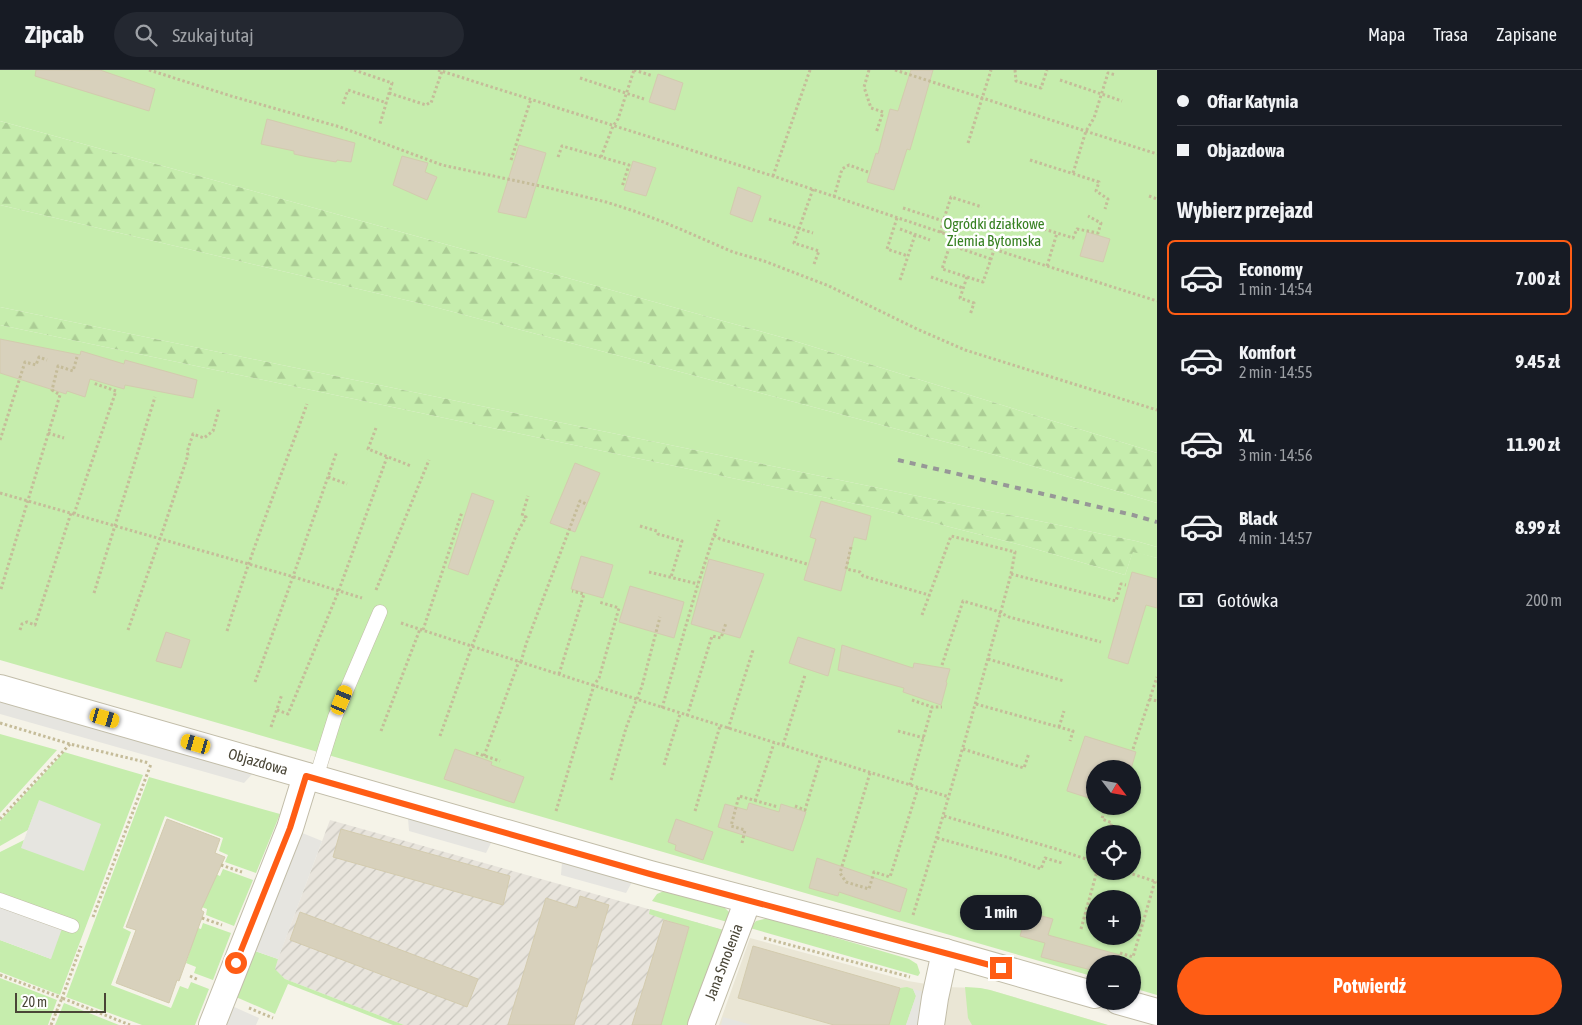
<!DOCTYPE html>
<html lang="pl">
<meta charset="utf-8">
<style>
:root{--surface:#171b24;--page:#242831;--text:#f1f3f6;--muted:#9ea1a6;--line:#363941;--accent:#ff5d15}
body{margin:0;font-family:"Asap Condensed",sans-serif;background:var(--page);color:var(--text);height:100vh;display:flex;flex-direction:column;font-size:19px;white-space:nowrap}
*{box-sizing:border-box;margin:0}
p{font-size:16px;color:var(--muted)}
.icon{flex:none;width:28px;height:28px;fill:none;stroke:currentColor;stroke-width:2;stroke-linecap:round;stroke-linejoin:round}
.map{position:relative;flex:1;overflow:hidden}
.details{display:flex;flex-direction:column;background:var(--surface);width:425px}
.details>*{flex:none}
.banner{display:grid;align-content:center;height:110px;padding:0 20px;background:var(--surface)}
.needle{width:32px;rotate:121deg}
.fabs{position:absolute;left:1086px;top:690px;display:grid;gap:10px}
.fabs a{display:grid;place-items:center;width:55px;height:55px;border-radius:50%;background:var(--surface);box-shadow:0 1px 4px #0004;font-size:25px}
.scale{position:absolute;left:15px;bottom:12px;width:91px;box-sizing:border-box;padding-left:5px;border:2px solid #494536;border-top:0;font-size:14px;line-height:18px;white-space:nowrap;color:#494536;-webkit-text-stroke:4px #fff;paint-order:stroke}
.end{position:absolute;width:22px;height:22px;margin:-11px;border:6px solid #ff5d15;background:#fff;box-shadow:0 0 0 2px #fff}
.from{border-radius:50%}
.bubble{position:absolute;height:35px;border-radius:18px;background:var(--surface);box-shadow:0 1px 4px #0004;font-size:16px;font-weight:700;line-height:35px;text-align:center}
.car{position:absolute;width:15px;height:30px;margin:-15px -8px;border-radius:6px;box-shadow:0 0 4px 1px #0007;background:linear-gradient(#f5c518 24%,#345 0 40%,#f5c518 0 76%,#345 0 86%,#f5c518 0)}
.banner b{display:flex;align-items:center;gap:18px;height:48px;font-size:19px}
.banner b+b{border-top:1px solid var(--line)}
.banner i{width:12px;height:12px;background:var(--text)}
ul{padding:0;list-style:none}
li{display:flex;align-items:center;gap:15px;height:75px;margin:0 10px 8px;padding:0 10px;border:2px solid transparent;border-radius:8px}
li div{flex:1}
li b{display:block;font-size:19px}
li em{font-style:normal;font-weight:700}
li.active{border-color:var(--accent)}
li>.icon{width:45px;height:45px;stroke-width:1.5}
h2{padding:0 20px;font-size:22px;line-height:60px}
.pay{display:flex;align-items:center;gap:12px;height:55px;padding:0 20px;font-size:19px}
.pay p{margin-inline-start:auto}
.button{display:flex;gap:10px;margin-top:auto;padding:10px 20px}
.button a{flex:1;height:58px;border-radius:30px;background:var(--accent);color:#fff;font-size:20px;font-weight:700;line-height:58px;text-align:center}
header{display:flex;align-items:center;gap:30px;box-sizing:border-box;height:70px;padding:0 25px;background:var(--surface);border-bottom:1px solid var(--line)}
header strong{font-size:24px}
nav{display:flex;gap:28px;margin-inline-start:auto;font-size:18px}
.search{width:350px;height:45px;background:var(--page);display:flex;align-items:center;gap:12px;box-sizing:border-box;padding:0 18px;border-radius:28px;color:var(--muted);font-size:19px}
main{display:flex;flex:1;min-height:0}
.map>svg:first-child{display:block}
</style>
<header>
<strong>Zipcab</strong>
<div class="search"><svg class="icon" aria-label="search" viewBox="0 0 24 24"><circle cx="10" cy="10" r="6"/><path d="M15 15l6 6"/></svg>Szukaj tutaj</div>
<nav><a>Mapa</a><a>Trasa</a><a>Zapisane</a></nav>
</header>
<main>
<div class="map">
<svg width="1157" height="955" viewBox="0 0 1157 955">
<defs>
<pattern id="industrial-furrows" width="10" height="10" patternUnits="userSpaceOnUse" patternTransform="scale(1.25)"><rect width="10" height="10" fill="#e8e4dc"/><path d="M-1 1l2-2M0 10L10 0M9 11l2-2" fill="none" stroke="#c8c5bd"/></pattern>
<pattern id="forest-firs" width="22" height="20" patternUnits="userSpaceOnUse" patternTransform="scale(1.25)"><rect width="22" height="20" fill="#c6edad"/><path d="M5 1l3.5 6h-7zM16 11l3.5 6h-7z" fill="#accd95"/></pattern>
</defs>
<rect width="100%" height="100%" fill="#f5f3e8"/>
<!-- residential -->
<path fill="#eae6d5" d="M750,868L908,911L944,917L980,918L990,920L1108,955H719Z"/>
<!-- industrial -->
<path fill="url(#industrial-furrows)" d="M330,750L727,861L693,955H404L285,909L274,899Z"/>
<!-- green -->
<g fill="#c6edad" fill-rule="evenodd">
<path d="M0,0H1157V383L788,269L0,51Z"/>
<path d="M0,135L427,235L995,385L1157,433V477L1136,471L0,237Z"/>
<path d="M0,255L875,438L1025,476L1125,505L1133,481L1157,488V925L1133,918L1132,894H1095V907L0,590ZM1095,699H1132V736H1095ZM1095,764H1132V801H1095ZM1095,829H1132V866H1095Z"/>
<path d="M0,664L57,680L0,743Z"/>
<path d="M64,682L143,705L60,925L0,902V870L51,889L0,827V782L24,770L22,778L39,730L28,760L0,776V751Z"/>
<path d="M149,707L280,744L256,803L225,792L228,785L219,781L223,768L165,746L123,858L131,862L111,915L171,938L180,916L188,919L191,912L209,919L195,955H142L66,927Z"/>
<path d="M223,799L253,810L234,856L206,845L207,839L199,836L211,802L220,806Z"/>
<path d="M666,820L723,836L730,843L731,853L652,831L657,824Z"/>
<path d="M650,839L727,861L693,955H660L689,858L649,844Z"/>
<path d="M768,848L909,889L917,894L920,903L918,906L750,858L756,851Z"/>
<path d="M203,853L231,863L213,910L194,903L196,897L186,893L191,878L184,876L192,856L201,859Z"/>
<path d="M255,881L278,889L275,899L285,909L404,955H393L288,914L275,944L236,927Z"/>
<path d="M0,908L57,930L48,955H0Z"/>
<path d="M907,917L913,919L916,926L906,955H889L900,918Z"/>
<path d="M965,917L980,918L990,920L1108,955H972L968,948Z"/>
<path d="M64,933L119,955H55Z"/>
</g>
<!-- forest -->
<g fill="url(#forest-firs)">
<path d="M0,51L788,269L1157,383V433L995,385L427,235L0,135Z"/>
<path d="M0,237L1136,471L1157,477V488L1133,482L1125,505L1025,476L875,438L0,255Z"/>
</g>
<!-- parking -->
<g fill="#e6e5e0">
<path d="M0,632L253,703L244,713L0,644Z"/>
<path d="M39,730L101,754L84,801L21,778Z"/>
<path d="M408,748L492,771L486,783L409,761Z"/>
<path d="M290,758L322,771L278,889L255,881L232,936L259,948L256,955H212Z"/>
<path d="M562,792L632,812L626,823L561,805Z"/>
<path d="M0,830L64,853L51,889L0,870Z"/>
<path d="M913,919L928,923L918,955H906L916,926Z"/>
<path d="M723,947L752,955H721Z"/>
</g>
<!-- building -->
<g fill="#d8d1bc" stroke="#d3cbae">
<path d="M36,0H100L155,19L149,41L35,6Z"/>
<path d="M911,0H933L910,80L907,79L894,120L867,112L876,83L878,84L890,39L898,41Z"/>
<path d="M658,4L683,13L675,40L649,32Z"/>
<path d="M267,49L355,73L351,92L337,90L336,92L308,87L294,84V81L261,74Z"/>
<path d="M519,75L546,83L526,148L498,142Z"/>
<path d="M402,86L428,93L425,102L437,107L427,130L393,115Z"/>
<path d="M633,91L656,98L646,126L624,120Z"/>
<path d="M738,117L761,126L752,152L730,144Z"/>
<path d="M1087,162L1110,169L1103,192L1080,186Z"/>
<path d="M0,269L80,285L81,281L124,294L125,290L197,310L193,328L125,315L124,319L90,309L85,327L67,321L66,324L0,303Z"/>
<path d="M575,393L600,403L575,462L550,453Z"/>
<path d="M472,423L494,431L468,505L448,498Z"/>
<path d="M821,431L871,446L866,470L854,467L841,521L804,510L816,469L810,467Z"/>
<path d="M581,486L613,495L603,528L571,519Z"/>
<path d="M709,489L764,504L740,568L691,554Z"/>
<path d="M1132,502L1157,509V538L1146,535L1128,594L1108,588Z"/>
<path d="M630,516L684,532L674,568L619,552Z"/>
<path d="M166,562L190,570L181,598L156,591Z"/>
<path d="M798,567L835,579L828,606L789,593Z"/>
<path d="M842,575L913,598L914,593L950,599L946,612L947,613L941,635L903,622L904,618L838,600Z"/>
<path d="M1085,666L1136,682L1131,699H1095V730L1067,721V720Z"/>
<path d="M455,679L492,692L491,695L524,707L514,733L444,709Z"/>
<path d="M749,733L779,742L781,734L806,742L793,781L718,757L725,734L747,740Z"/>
<path d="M167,749L220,769L215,783L225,787L201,840L204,842L179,911L177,910L169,933L116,913L136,860L126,857Z"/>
<path d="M676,749L713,762L703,790L675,780L676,775L668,772Z"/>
<path d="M341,759L510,806L503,835L333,787Z"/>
<path d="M817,788L907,819L900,842L839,822L838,826L809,818Z"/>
<path d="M580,826L609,835L574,955H508L546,828L577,838Z"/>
<path d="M300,842L478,909L467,937L290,870Z"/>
<path d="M1027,842L1053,849L1048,865L1120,885L1118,894H1095V901L1041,887L1045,873L1020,866Z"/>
<path d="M664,850L689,857L661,955H632Z"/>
<path d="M753,876L900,918L889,955H834L738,928Z"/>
</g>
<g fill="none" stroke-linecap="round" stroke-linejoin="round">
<!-- lane casing -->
<g stroke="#c2bda9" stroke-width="15">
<g id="lane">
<path d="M316,708L335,647L380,542"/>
<path d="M0,830L72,856"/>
</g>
</g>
<!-- street casing -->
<g stroke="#c2bda9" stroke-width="28">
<g id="street">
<path d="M0,618L650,804L945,882L1095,925"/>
<path d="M1118,931L1157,942"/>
<path d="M212,955L290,758L306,706"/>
<path d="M701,955L748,830"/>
<path d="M931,955L935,928L945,882"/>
</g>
</g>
<!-- path -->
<g stroke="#c5bc99" stroke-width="3" stroke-dasharray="2.5 2.5" stroke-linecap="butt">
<path d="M149,0L231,26L340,57L442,95L545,117L606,132L634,141L666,153L733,182L764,191L829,216L917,259L965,280L1157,340"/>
<path d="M354,0L392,13L380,54"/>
<path d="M438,0L773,106L949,165L1157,231"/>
<path d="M634,0L653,6"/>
<path d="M869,0L864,17L871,38L883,42L876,63"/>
<path d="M895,0L1157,84"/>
<path d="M1015,0L1016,11L1041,18L1047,0"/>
<path d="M580,8L644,29"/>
<path d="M1060,10L1122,31"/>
<path d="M389,23L426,35L429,33H431L442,1"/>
<path d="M343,34L348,20L387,33"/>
<path d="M968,73L991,0"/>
<path d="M558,87L562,76L629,95L622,117"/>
<path d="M601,87L613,56L618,49L634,0"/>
<path d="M511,90L531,29"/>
<path d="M1030,90L1099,112L1096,121L1108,129L1105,139"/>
<path d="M1073,103L1086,61L1094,48L1108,3L1116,5"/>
<path d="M773,106L810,0"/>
<path d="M813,119L794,173L819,181L814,194"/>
<path d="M1149,126L1157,129"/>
<path d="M834,127L842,99L849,95L868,102"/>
<path d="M903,138L962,157"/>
<path d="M897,148L887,179L908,186"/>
<path d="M769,149L813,163"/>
<path d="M900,159L930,170"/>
<path d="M1044,159L1073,168L1077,159L1098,163L1101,153L1088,146"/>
<path d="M941,163L942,155L951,127L982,137"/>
<path d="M991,189L950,175L942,199L983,212L991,189L994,180"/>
<path d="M1047,196L1057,163"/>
<path d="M931,207L963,218"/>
<path d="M967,207L960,228L974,233L970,245"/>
<path d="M900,210L915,165"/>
<path d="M376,358L368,379L411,396"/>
<path d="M48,363L64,368"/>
<path d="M0,370L25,292L36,295L39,287L47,290"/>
<path d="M328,407L347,414"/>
<path d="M0,423L294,507L362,528"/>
<path d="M74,444L116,321L93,313"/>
<path d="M640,456L657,461L658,464L682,471L671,507"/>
<path d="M714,465L720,469L807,494"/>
<path d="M851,477L846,499L860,502L863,506L929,525"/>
<path d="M649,502L698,514"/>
<path d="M1011,504L1116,531L1121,514L1126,515"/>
<path d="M1,519L60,325L52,320L58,296L73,301L77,287"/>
<path d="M376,520L429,390"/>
<path d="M94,523L155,327"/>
<path d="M401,553C583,613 766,670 949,727"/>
<path d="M20,560L22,554L27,552L35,555L71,443"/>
<path d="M128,560L163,460L188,385L187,382L193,364L204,368L213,361L219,339"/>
<path d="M423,560L462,442"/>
<path d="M227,561C250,484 280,409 307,334"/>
<path d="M988,589L1064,611"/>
<path d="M521,592L526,574L580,431L586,434"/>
<path d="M942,595L963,531L994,540L1009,547L1101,572"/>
<path d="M559,604L584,524L572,521"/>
<path d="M255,612C283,536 310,458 337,381"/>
<path d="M1149,629L1157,631"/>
<path d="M912,630L932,637H942"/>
<path d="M976,634L1073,661L1070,671"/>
<path d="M662,638L698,514L719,450"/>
<path d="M277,640L288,644L339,520L387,387"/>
<path d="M687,646L712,566L721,568L726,553"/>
<path d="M0,653L70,674L149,693"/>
<path d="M271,657L282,624"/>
<path d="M1059,657L1064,641"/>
<path d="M728,659L753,580"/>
<path d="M381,661L420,559"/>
<path d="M898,661L924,668"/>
<path d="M440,666L472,576L517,463L526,447L522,446L528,426"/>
<path d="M783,675L805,605"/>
<path d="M963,679L1024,698L1029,683"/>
<path d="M1133,679L1157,607"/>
<path d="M476,683L500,691"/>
<path d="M484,686L519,591"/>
<path d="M664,695L680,644"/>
<path d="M870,703L840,803L846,812L869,819L874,802L890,807L918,718"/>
<path d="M611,710L626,658L642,616L660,547"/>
<path d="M910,715L932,637"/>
<path d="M755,731L774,673"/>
<path d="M795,736L805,740L821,687"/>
<path d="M1105,736L1102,749L1112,753L1108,764"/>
<path d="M1125,736L1127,737"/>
<path d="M556,741L594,615L599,608L619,538L599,532"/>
<path d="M695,741L720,656"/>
<path d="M944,746L1056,779L1095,792"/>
<path d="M0,749L70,674"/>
<path d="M937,768L1010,788L1041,799L1045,788L1062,793"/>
<path d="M742,773L745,760L731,756L739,726L778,737"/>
<path d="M221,795L242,802"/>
<path d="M1123,801L1157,812"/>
<path d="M913,845C948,732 980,619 1011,504L1015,482L951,466L922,545"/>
<path d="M93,847L151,694"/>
<path d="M202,848L222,855"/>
<path d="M1081,859L1097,801"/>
<path d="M764,868L910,907"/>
<path d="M1120,883L1133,887L1155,811"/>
<path d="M0,905L62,928L81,876"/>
<path d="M190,906L199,910"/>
<path d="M249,938L273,948"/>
<path d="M51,955L62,928L130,955"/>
</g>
<!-- lane -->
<use href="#lane" stroke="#fff" stroke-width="14"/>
<!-- street -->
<use href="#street" stroke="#fff" stroke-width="26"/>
<!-- rail -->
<path stroke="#979797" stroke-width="4" stroke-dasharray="6 6" stroke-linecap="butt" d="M898,390L1133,445L1157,452"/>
</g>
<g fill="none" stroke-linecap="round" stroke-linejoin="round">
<!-- route -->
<path stroke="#ff5d15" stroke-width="6" d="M236,893L290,758L306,706L650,804L1001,898"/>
</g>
<g text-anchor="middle" stroke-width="5" stroke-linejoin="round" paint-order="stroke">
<!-- park labels -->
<g font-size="15" fill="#388123" stroke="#fff">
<text x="994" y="159">Ogródki działkowe<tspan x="994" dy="17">Ziemia Bytomska</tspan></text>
</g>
<!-- street labels -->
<g font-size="15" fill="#494536" stroke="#fff">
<text transform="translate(258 692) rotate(16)" y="5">Objazdowa</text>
<text transform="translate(724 892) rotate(-69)" y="5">Jana Smolenia</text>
</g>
</g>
</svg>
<div class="fabs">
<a><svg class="needle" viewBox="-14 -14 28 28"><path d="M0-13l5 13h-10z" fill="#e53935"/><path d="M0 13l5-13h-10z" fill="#9ea1a6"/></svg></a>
<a><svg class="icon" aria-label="locate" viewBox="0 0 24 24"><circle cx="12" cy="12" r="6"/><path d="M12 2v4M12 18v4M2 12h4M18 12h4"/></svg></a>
<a>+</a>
<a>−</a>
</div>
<div class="scale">20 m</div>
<i class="end from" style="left:236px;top:893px"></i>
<i class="end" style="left:1001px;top:898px"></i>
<div class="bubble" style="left:960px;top:825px;width:82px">1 min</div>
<i class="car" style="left:342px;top:630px;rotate:23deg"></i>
<i class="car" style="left:105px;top:648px;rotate:106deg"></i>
<i class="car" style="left:196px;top:674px;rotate:286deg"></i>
</div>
<section class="details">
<div class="banner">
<b><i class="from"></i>Ofiar Katynia</b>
<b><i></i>Objazdowa</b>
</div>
<h2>Wybierz przejazd</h2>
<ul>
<li class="active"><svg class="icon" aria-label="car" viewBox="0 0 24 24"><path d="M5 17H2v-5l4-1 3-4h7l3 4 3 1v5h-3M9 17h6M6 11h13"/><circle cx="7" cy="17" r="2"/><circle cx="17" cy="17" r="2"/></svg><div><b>Economy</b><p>1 min · 14:54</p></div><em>7.00 zł</em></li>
<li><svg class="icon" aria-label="car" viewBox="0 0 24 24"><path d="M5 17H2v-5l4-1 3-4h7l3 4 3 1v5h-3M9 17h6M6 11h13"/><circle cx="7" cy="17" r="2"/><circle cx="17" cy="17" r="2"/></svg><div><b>Komfort</b><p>2 min · 14:55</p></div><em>9.45 zł</em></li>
<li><svg class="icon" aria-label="car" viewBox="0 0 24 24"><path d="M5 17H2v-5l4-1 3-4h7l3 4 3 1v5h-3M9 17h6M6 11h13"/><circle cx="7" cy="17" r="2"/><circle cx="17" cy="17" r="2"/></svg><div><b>XL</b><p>3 min · 14:56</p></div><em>11.90 zł</em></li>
<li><svg class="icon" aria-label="car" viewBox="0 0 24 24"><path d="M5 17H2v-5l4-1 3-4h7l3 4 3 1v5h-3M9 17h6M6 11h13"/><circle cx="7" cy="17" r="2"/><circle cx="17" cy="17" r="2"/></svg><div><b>Black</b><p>4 min · 14:57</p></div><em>8.99 zł</em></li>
</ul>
<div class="pay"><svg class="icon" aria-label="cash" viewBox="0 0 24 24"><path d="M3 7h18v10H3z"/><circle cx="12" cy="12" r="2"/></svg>Gotówka<p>200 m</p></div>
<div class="button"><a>Potwierdź</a></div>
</section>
</main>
